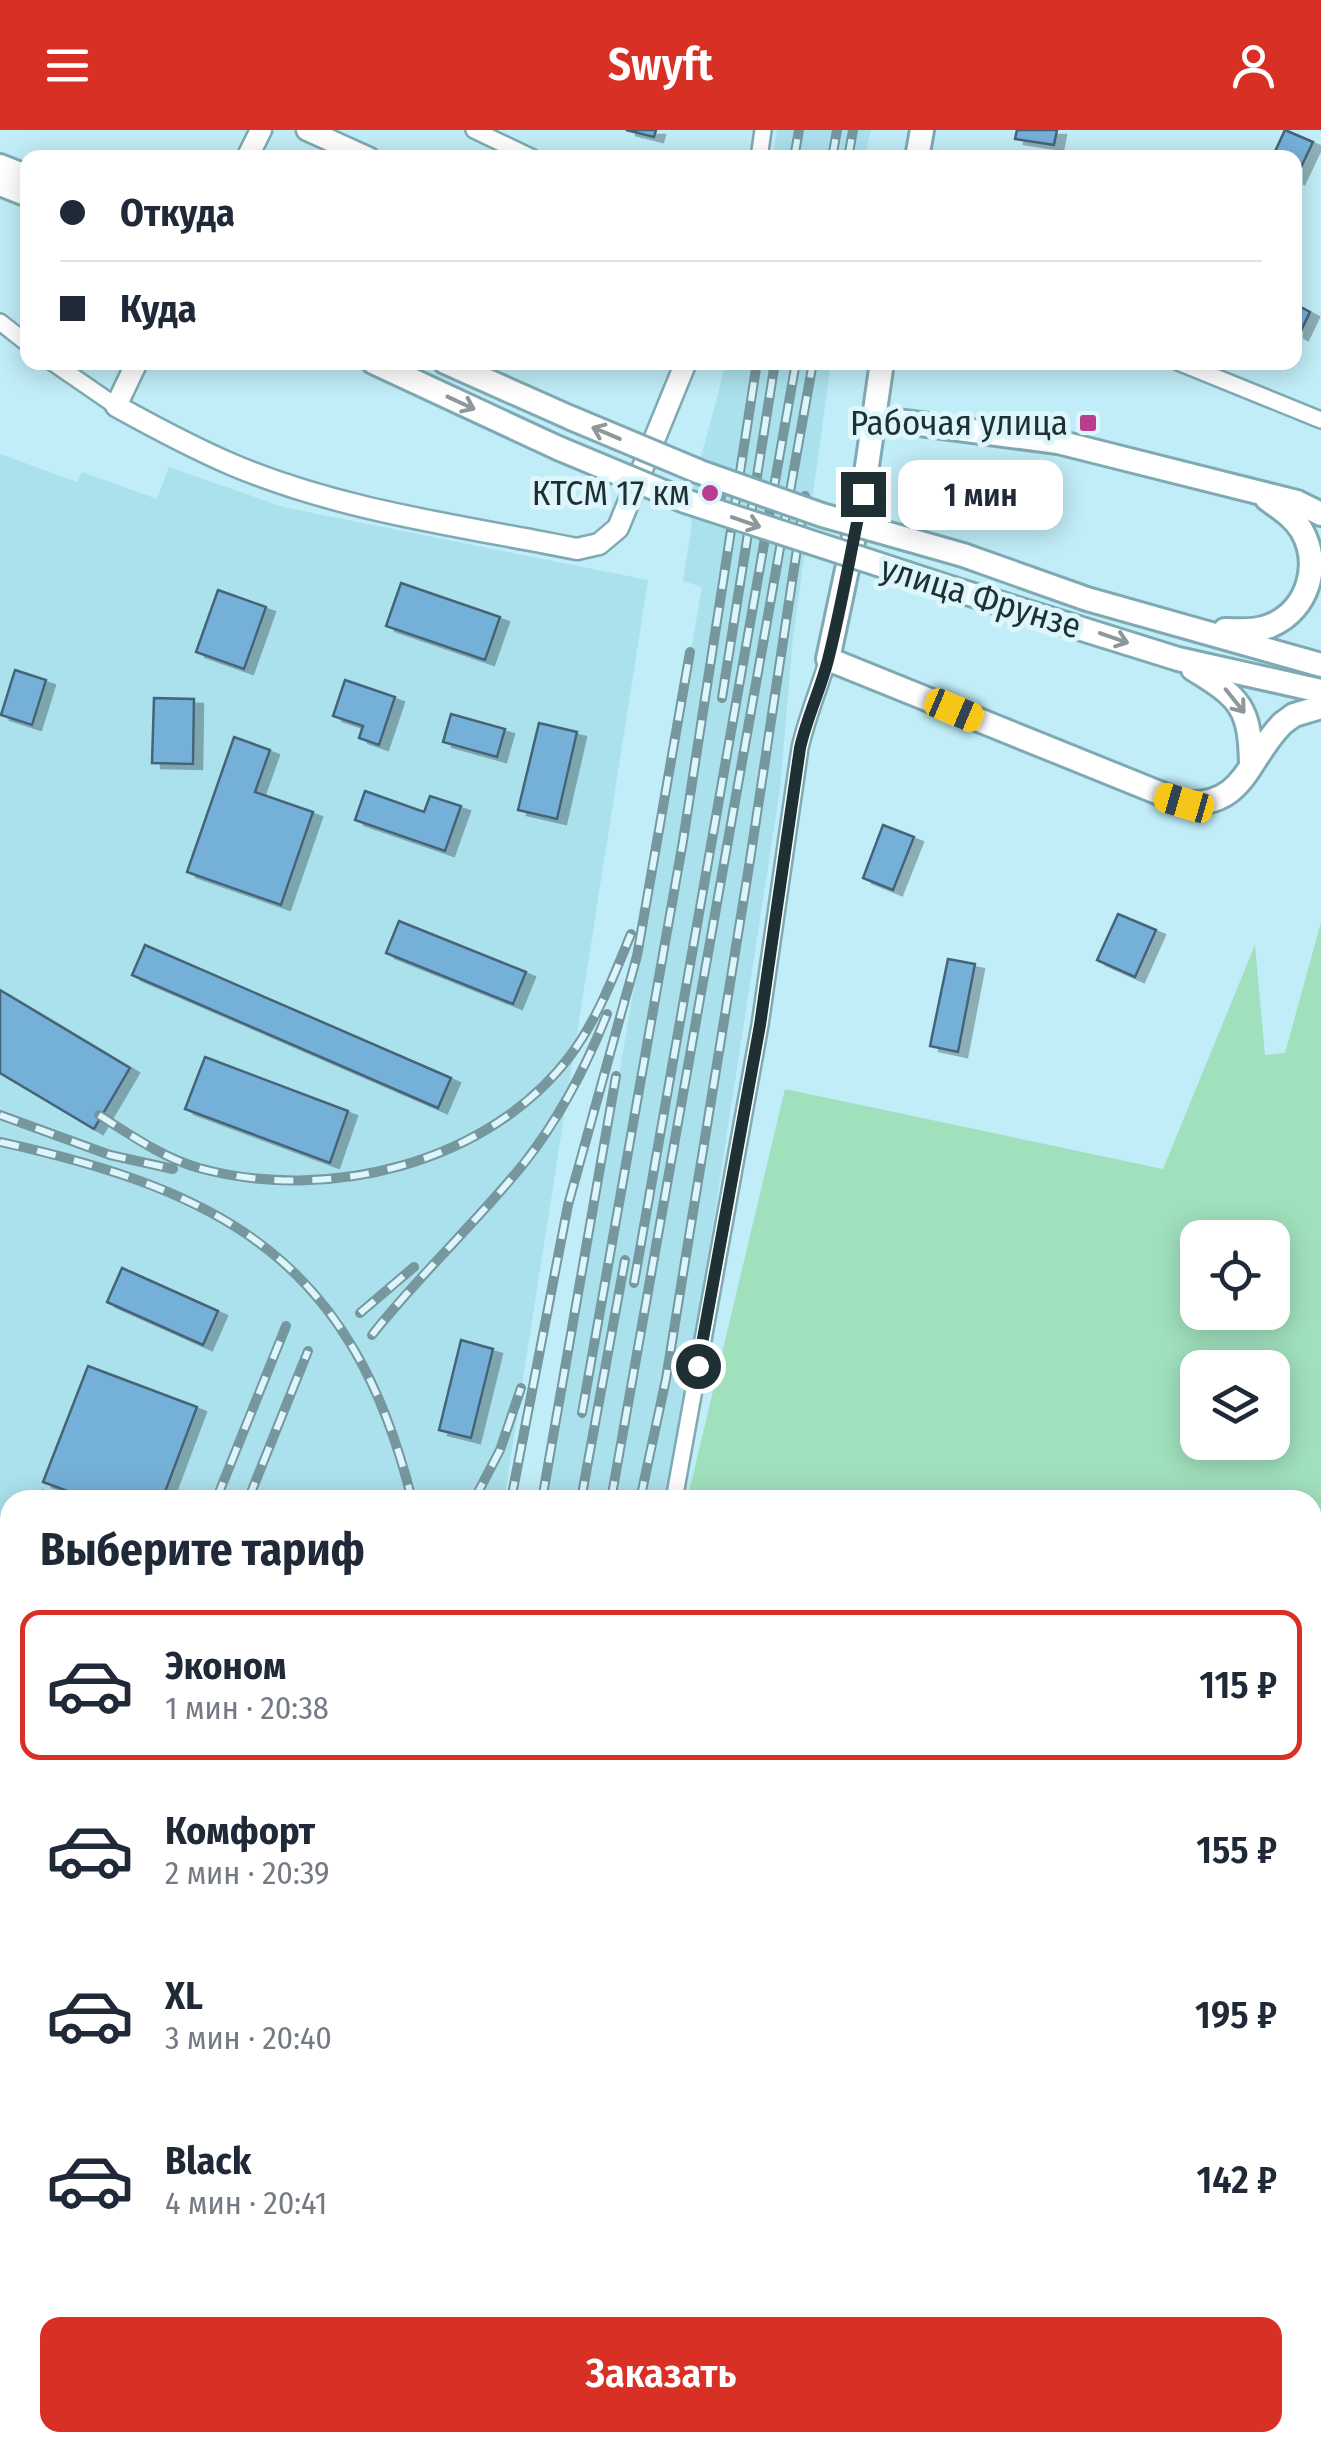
<!DOCTYPE html>
<html lang="ru">
<meta charset="utf-8">
<style>
:root{--surface:#fff;--page:#f6f6f7;--text:#1f2937;--muted:#747a83;--line:#e0e1e3;--accent:#d93025}
body{margin:0;font-family:"Fira Sans Condensed",sans-serif;background:var(--page);color:var(--text);height:100vh;display:flex;flex-direction:column;font-size:38px;white-space:nowrap}
*{box-sizing:border-box;margin:0}
p{font-size:32px;color:var(--muted)}
.icon{flex:none;width:55px;height:55px;fill:none;stroke:currentColor;stroke-width:2;stroke-linecap:round;stroke-linejoin:round}
.map{position:relative;flex:1;overflow:hidden}
.side{position:absolute;left:0px;top:1360px;width:1322px;height:962px;display:flex;flex-direction:column;background:var(--surface);border-radius:30px 30px 0 0;box-shadow:0 5px 25px #0003}
.side>*{flex:none}
.top-card{position:absolute;left:20px;top:20px;width:1282px;height:220px;border-radius:20px;box-shadow:0 5px 25px #0003;display:grid;align-content:center;height:220px;padding:0 40px;background:var(--surface)}
.fabs{position:absolute;left:1180px;top:1090px;display:grid;gap:20px}
.fabs a{display:grid;place-items:center;width:110px;height:110px;border-radius:20px;background:var(--surface);box-shadow:0 5px 25px #0003;font-size:50px}
.end{position:absolute;width:45px;height:45px;margin:-22px;border:12px solid #1e3034;background:#fff;box-shadow:0 0 0 5px #fff}
.from{border-radius:50%}
.bubble{position:absolute;height:70px;border-radius:20px;background:var(--surface);box-shadow:0 5px 25px #0003;font-size:32px;font-weight:600;line-height:70px;text-align:center}
.car{position:absolute;width:30px;height:60px;margin:-30px -15px;border-radius:12px;box-shadow:0 0 8px 2px #0007;background:linear-gradient(#f5c518 24%,#345 0 40%,#f5c518 0 76%,#345 0 86%,#f5c518 0)}
.top-card b{display:flex;align-items:center;gap:35px;height:95px;font-size:38px}
.top-card b+b{border-top:2px solid var(--line)}
.top-card i{width:25px;height:25px;background:var(--text)}
ul{padding:0;list-style:none}
li{display:flex;align-items:center;gap:30px;height:150px;margin:0 20px 15px;padding:0 20px;border:5px solid transparent;border-radius:20px}
li div{flex:1}
li b{display:block;font-size:38px}
li em{font-style:normal;font-weight:600}
li.active{border-color:var(--accent)}
li>.icon{width:90px;height:90px;stroke-width:1.5}
h2{padding:0 40px;font-size:45px;line-height:120px}
.primary-button{display:flex;gap:20px;margin-top:auto;padding:20px 40px}
.primary-button a{flex:1;height:115px;border-radius:20px;background:var(--accent);color:#fff;font-size:40px;font-weight:600;line-height:115px;text-align:center}
header{display:flex;justify-content:space-between;align-items:center;height:130px;padding:0 40px;background:var(--accent);color:#fff;font-size:45px;font-weight:600}
.map>svg:first-child{display:block}
</style>
<header><svg class="icon" aria-label="menu" viewBox="0 0 24 24"><path d="M4 6h16M4 12h16M4 18h16"/></svg>Swyft<svg class="icon" aria-label="person" viewBox="0 0 24 24"><circle cx="12" cy="8" r="4"/><path d="M4 21q1-7 8-7t8 7"/></svg></header>
<div class="map">
<svg width="1321" height="2321" viewBox="0 0 1321 2321">
<defs>
<filter id="shadow"><feDropShadow dx="9" dy="5" stdDeviation="0" flood-color="#0004"/></filter>
</defs>
<rect width="100%" height="100%" fill="#c0edf7"/>
<!-- built -->
<g fill="#abe1ed">
<path d="M777,0H871L865,27H773Z"/>
<path d="M726,233H831L793,507L780,659L699,1185L664,1370H541L621,934L702,457L683,451L692,395L688,377Z"/>
<path d="M0,324L77,352L82,342L157,369L169,337L283,377L648,450L504,1370H10V2312L361,2313L359,2321H0Z"/>
<path d="M373,2313V2312L506,2313L505,2321H371Z"/>
</g>
<!-- green -->
<g fill="#a0e0bd" fill-rule="evenodd">
<path d="M1321,792V1426L1313,1434L1312,1370H687L785,959L1163,1039L1255,815L1265,925L1285,923ZM1198,1108H1272V1182H1198ZM1198,1238H1272V1312H1198Z"/>
<path d="M1313,1510L1321,1514V1704L1313,1706Z"/>
<path d="M828,2313V2312L882,2313L876,2321H817Z"/>
</g>
<!-- water -->
<g fill="#7991c7">
<path d="M1321,1426V1514L1313,1510L1312,1434Z"/>
<path d="M1321,1704V1765L1313,1782V1706Z"/>
<path d="M882,2312H982V2313L967,2321H876Z"/>
</g>
<!-- building -->
<g fill="#74b0d8" stroke="#466478" stroke-width="2.5" filter="url(#shadow)">
<path d="M626,0H656L654,7Z"/>
<path d="M1017,0H1057L1054,15L1015,9Z"/>
<path d="M1285,0L1313,12L1295,50V28H1272Z"/>
<path d="M1295,174L1310,182L1299,205L1295,203Z"/>
<path d="M706,350L718,352L713,376L702,373Z"/>
<path d="M401,453L500,487L485,530L386,496Z"/>
<path d="M218,460L266,477L244,539L196,522Z"/>
<path d="M15,540L46,550L32,595L1,585Z"/>
<path d="M345,550L395,567L379,615L359,608L363,596L333,586Z"/>
<path d="M154,568L194,569L193,634L152,633Z"/>
<path d="M451,584L505,599L497,627L443,612Z"/>
<path d="M539,593L577,602L557,689L518,680Z"/>
<path d="M234,607L270,620L255,662L313,682L281,775L187,742Z"/>
<path d="M365,661L424,682L430,666L461,676L445,721L355,690Z"/>
<path d="M883,695L914,707L893,760L863,748Z"/>
<path d="M1118,784L1156,800L1135,847L1097,830Z"/>
<path d="M399,791L526,842L513,874L386,823Z"/>
<path d="M145,815L451,948L438,978L132,845Z"/>
<path d="M948,829L975,834L958,922L930,916Z"/>
<path d="M0,860L130,938L94,999L0,943Z"/>
<path d="M205,927L348,981L330,1033L185,979Z"/>
<path d="M122,1138L218,1181L203,1215L107,1172Z"/>
<path d="M461,1210L493,1219L471,1308L439,1300Z"/>
<path d="M88,1236L197,1277L162,1370H92L43,1352Z"/>
<path d="M43,1361L67,1370H40Z"/>
<path d="M10,1443V1683L0,1679V1468Z"/>
<path d="M104,2312H215L212,2321H101Z"/>
</g>
<g fill="none" stroke-linecap="round" stroke-linejoin="round">
<!-- minor casing -->
<g stroke="#7faab3" stroke-width="20">
<g id="minor">
<path d="M474,0L533,28"/>
<path d="M759,28L763,0"/>
<path d="M0,192L28,214"/>
<path d="M52,232L116,276"/>
<path d="M1178,232L1321,290"/>
<path d="M674,1370L760,895L800,618C807,587 819,559 828,529"/>
</g>
</g>
<!-- tertiary casing -->
<g stroke="#7faab3" stroke-width="25">
<g id="tertiary">
<path d="M307,0L369,28"/>
<path d="M247,28L261,0"/>
<path d="M137,232L116,276C154,297 193,318 233,335C342,381 462,396 577,419L599,414L618,398L686,232"/>
</g>
</g>
<!-- secondary casing -->
<g stroke="#7faab3" stroke-width="28">
<g id="secondary">
<path d="M917,28L922,0"/>
<path d="M0,36L28,47"/>
<path d="M0,54L28,65"/>
<path d="M373,232L558,318"/>
<path d="M445,232L571,288"/>
<path d="M882,232L863,364L828,529L1184,673C1246,677 1247,628 1283,593L1294,585L1321,577"/>
<path d="M874,288L1058,312L1297,372L1321,384"/>
<path d="M963,425L1087,469L1321,535"/>
<path d="M954,459L1178,529L1321,561"/>
<path d="M1225,500C1241,500 1257,502 1272,495C1308,479 1321,435 1302,401C1294,387 1279,378 1267,369"/>
<path d="M1193,539C1241,568 1250,578 1251,635"/>
</g>
</g>
<!-- minor -->
<use href="#minor" stroke="#fff" stroke-width="15"/>
<!-- tertiary -->
<use href="#tertiary" stroke="#fff" stroke-width="20"/>
<!-- secondary -->
<use href="#secondary" stroke="#fff" stroke-width="22"/>
<!-- rail casing -->
<g stroke="#76979e" stroke-width="10">
<g id="rail">
<path d="M794,28L799,0"/>
<path d="M832,28L837,0"/>
<path d="M848,28L853,0"/>
<path d="M722,568L775,232"/>
<path d="M0,985L110,1025L173,1039"/>
<path d="M99,985C131,1005 163,1028 199,1038C327,1073 488,1034 570,926C597,890 614,845 631,804"/>
<path d="M0,1012C228,1062 353,1133 412,1370"/>
<path d="M634,1153L796,232"/>
<path d="M360,1183L414,1137"/>
<path d="M372,1205C420,1144 477,1092 525,1032C560,987 586,937 607,884"/>
<path d="M582,1283L683,711L757,232"/>
<path d="M216,1370L286,1196"/>
<path d="M248,1370L308,1221"/>
<path d="M474,1370L500,1320L521,1258"/>
<path d="M511,1370L568,1075L637,826L690,522"/>
<path d="M542,1370L616,946"/>
<path d="M581,1370L625,1130"/>
<path d="M611,1370L813,232"/>
<path d="M640,1370L666,1249L750,730L805,366"/>
<path d="M0,1935L10,1910"/>
<path d="M346,2321L347,2312"/>
<path d="M377,2321L378,2312"/>
<path d="M414,2321L416,2312"/>
<path d="M441,2321L443,2312"/>
<path d="M474,2321L475,2312"/>
</g>
</g>
<!-- rail -->
<use href="#rail" stroke="#dcf6fc" stroke-width="6" stroke-dasharray="19" stroke-linecap="butt"/>
<!-- secondary-bridge casing -->
<g stroke="#7faab3" stroke-width="28" stroke-linecap="butt">
<g id="secondary-bridge">
<path d="M571,288L700,342L822,385L963,425"/>
<path d="M558,318L685,371L954,459"/>
</g>
</g>
<!-- secondary-bridge -->
<use href="#secondary-bridge" stroke="#fff" stroke-width="22"/>
</g>
<!-- one-way arrows -->
<defs><path id="oneway-shaft" d="M-6 0H5M1.5-3L5.5 0L1.5 3" fill="none" stroke-width="1.6" stroke-linecap="round" stroke-linejoin="round" transform="scale(2.5)"/></defs>
<g stroke="#8e989a">
<use href="#oneway-shaft" transform="translate(461 273) rotate(25)"/>
<use href="#oneway-shaft" transform="translate(606 303) rotate(-157)"/>
<use href="#oneway-shaft" transform="translate(746 392) rotate(19)"/>
<use href="#oneway-shaft" transform="translate(1114 508) rotate(19)"/>
<use href="#oneway-shaft" transform="translate(1235 571) rotate(51)"/>
</g>
<g fill="none" stroke-linecap="round" stroke-linejoin="round">
<!-- route -->
<path stroke="#1e3034" stroke-width="12" d="M698,1236L760,895L800,618C807,587 820,561 828,530C842,475 851,419 863,364"/>
</g>
<!-- markers -->
<g fill="#ba3e8e" stroke="#dcf6fc" stroke-width="4">
<rect x="1078" y="283" width="20" height="20" rx="5"/>
<circle cx="710" cy="363" r="10"/>
</g>
<g text-anchor="middle" stroke-width="10" stroke-linejoin="round" paint-order="stroke">
<!-- poi labels -->
<g font-size="35" fill="#1e3034" stroke="#dcf6fc" text-anchor="end">
<text x="1068" y="305">Рабочая улица</text>
<text x="690" y="375">КТСМ 17 км</text>
</g>
<!-- street labels -->
<g font-size="35" fill="#1e3034" stroke="#dcf6fc">
<text transform="translate(981 467) rotate(17)" y="12">улица Фрунзе</text>
</g>
</g>
</svg>
<div class="fabs">
<a><svg class="icon" aria-label="locate" viewBox="0 0 24 24"><circle cx="12" cy="12" r="6"/><path d="M12 2v4M12 18v4M2 12h4M18 12h4"/></svg></a>
<a><svg class="icon" aria-label="layers" viewBox="0 0 24 24"><path d="M12 4l9 5-9 5-9-5zM3 14l9 5 9-5"/></svg></a>
</div>
<i class="end from" style="left:698px;top:1236px"></i>
<i class="end" style="left:863px;top:364px"></i>
<div class="bubble" style="left:898px;top:330px;width:165px">1 мин</div>
<i class="car" style="left:954px;top:580px;rotate:113deg"></i>
<i class="car" style="left:1184px;top:673px;rotate:286deg"></i>
<div class="top-card">
<b><i class="from"></i>Откуда</b>
<b><i></i>Куда</b>
</div>
<section class="side">
<h2>Выберите тариф</h2>
<ul>
<li class="active"><svg class="icon" aria-label="car" viewBox="0 0 24 24"><path d="M5 17H2v-5l4-1 3-4h7l3 4 3 1v5h-3M9 17h6M6 11h13"/><circle cx="7" cy="17" r="2"/><circle cx="17" cy="17" r="2"/></svg><div><b>Эконом</b><p>1 мин · 20:38</p></div><em>115 ₽</em></li>
<li><svg class="icon" aria-label="car" viewBox="0 0 24 24"><path d="M5 17H2v-5l4-1 3-4h7l3 4 3 1v5h-3M9 17h6M6 11h13"/><circle cx="7" cy="17" r="2"/><circle cx="17" cy="17" r="2"/></svg><div><b>Комфорт</b><p>2 мин · 20:39</p></div><em>155 ₽</em></li>
<li><svg class="icon" aria-label="car" viewBox="0 0 24 24"><path d="M5 17H2v-5l4-1 3-4h7l3 4 3 1v5h-3M9 17h6M6 11h13"/><circle cx="7" cy="17" r="2"/><circle cx="17" cy="17" r="2"/></svg><div><b>XL</b><p>3 мин · 20:40</p></div><em>195 ₽</em></li>
<li><svg class="icon" aria-label="car" viewBox="0 0 24 24"><path d="M5 17H2v-5l4-1 3-4h7l3 4 3 1v5h-3M9 17h6M6 11h13"/><circle cx="7" cy="17" r="2"/><circle cx="17" cy="17" r="2"/></svg><div><b>Black</b><p>4 мин · 20:41</p></div><em>142 ₽</em></li>
</ul>
<div class="primary-button"><a>Заказать</a></div>
</section>
</div>
